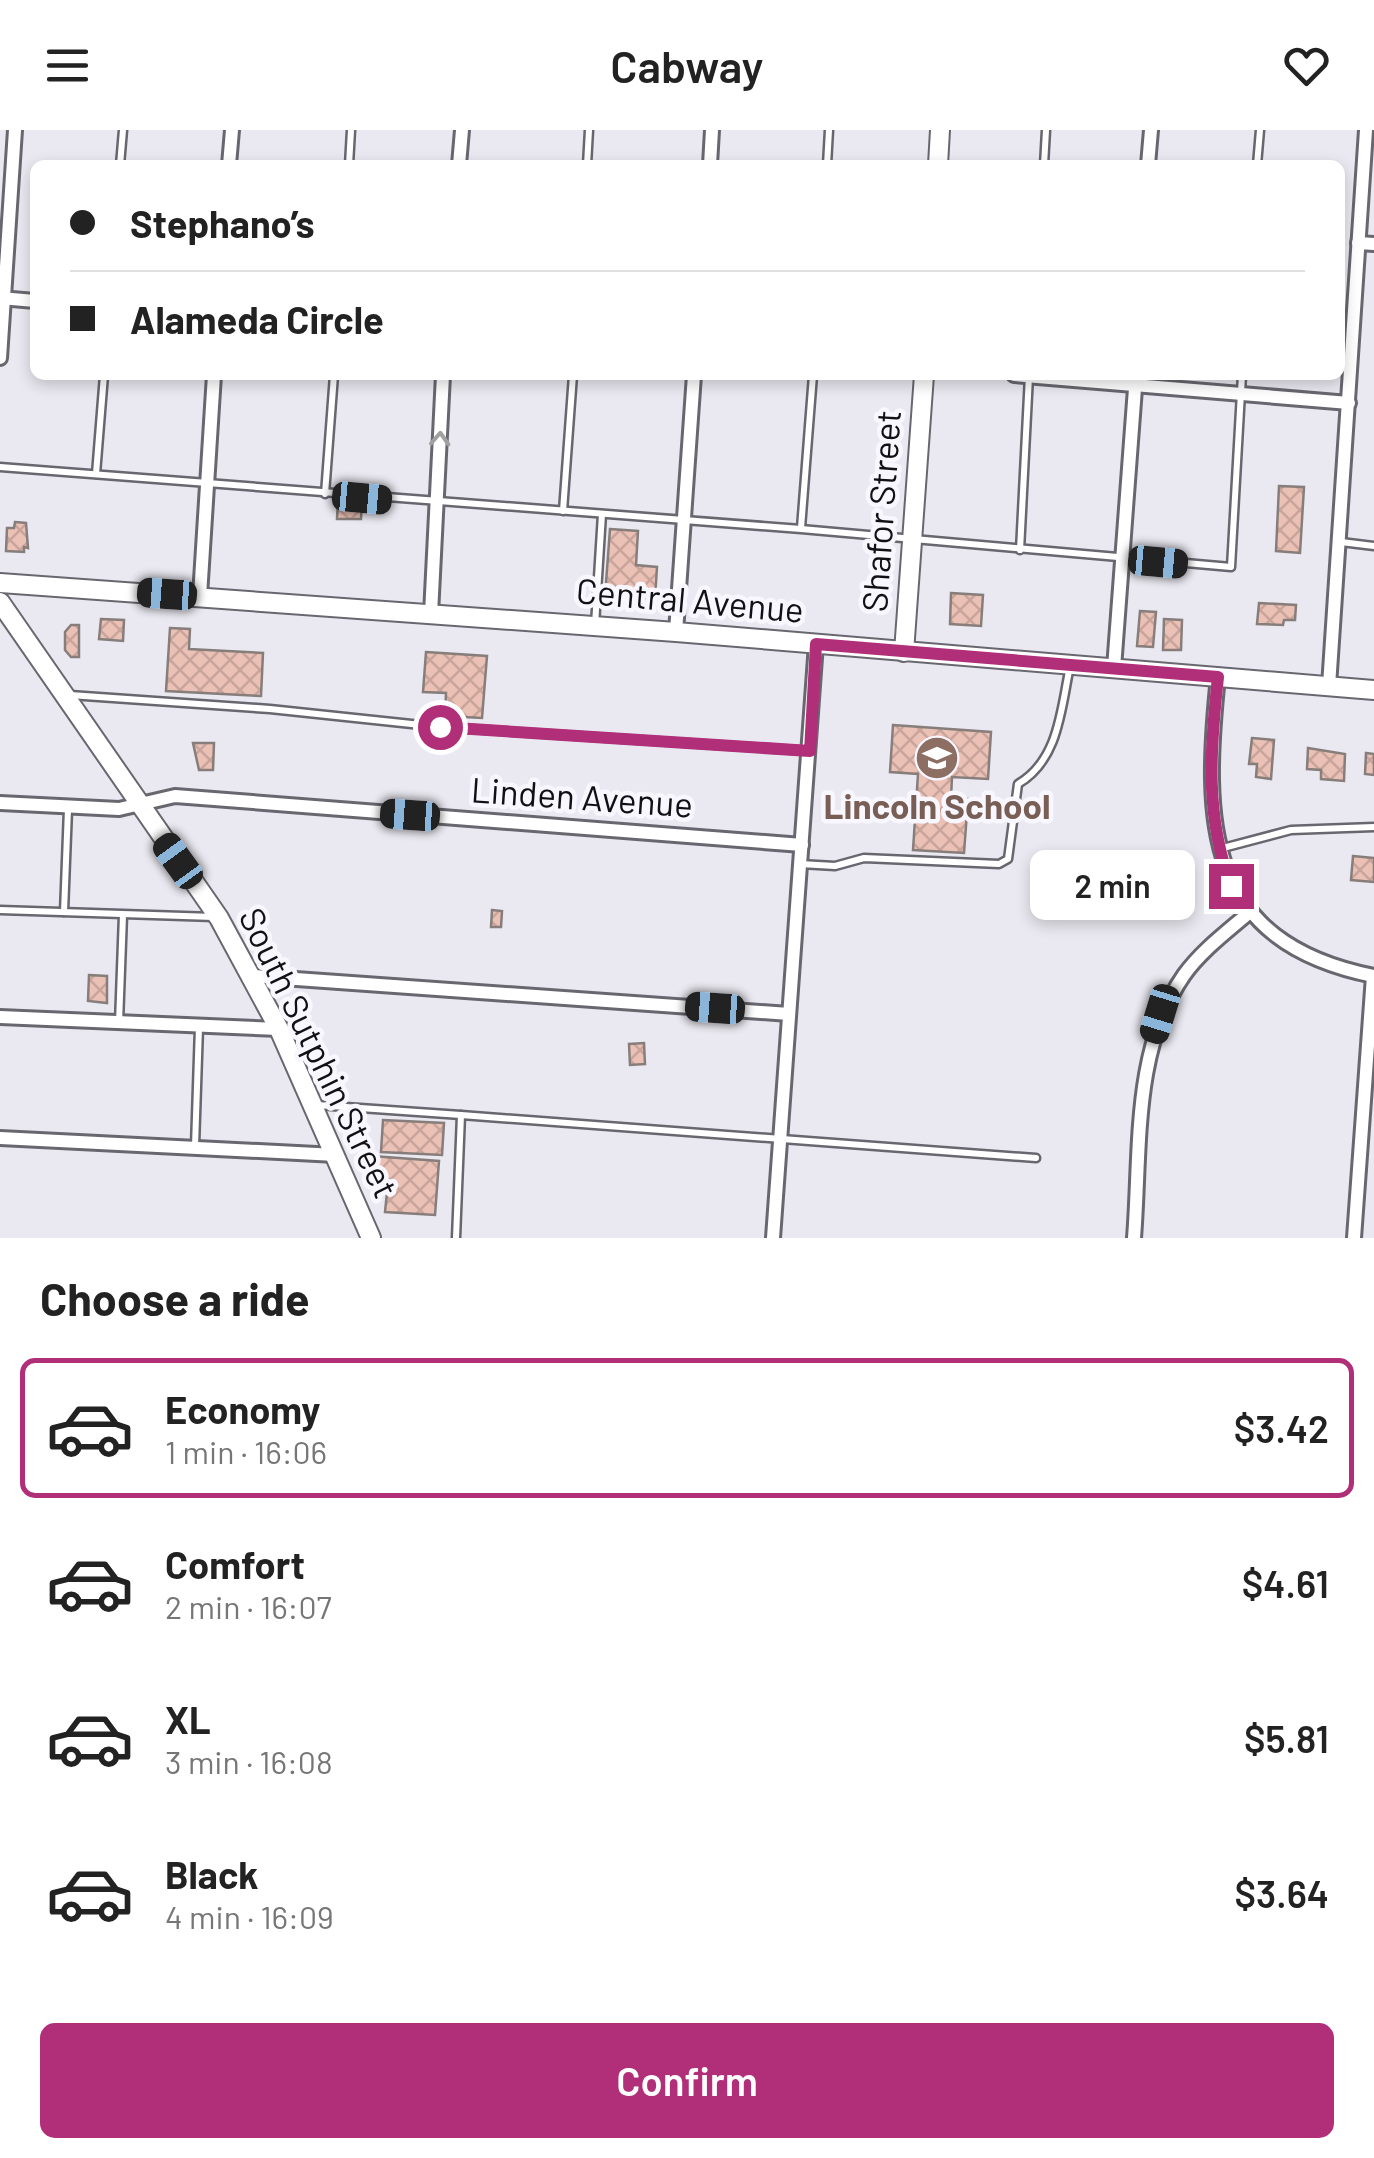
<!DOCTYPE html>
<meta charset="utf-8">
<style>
:root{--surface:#fff;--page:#f2f2f2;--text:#222;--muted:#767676;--line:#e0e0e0;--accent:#b12f79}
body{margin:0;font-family:Barlow,sans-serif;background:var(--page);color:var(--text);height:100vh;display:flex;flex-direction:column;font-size:38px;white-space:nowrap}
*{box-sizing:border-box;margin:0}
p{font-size:32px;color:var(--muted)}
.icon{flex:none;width:55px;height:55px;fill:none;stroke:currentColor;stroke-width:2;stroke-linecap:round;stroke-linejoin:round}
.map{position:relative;height:1108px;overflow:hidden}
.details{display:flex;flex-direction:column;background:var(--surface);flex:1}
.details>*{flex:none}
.top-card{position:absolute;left:30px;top:30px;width:1315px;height:220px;border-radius:15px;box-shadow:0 5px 15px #0003;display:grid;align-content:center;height:220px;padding:0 40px;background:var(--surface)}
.end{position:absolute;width:45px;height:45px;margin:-22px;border:12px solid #b12f79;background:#fff;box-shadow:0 0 0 5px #fff}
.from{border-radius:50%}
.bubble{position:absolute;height:70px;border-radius:15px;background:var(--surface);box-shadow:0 5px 15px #0003;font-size:32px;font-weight:600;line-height:70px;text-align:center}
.car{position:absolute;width:30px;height:60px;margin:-30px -15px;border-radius:12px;box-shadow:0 0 8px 2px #0007;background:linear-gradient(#222 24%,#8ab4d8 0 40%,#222 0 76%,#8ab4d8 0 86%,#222 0)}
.top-card b{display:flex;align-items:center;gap:35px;height:95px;font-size:38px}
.top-card b+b{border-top:2px solid var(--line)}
.top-card i{width:25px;height:25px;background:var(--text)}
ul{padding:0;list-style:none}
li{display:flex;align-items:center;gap:30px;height:140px;margin:0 20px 15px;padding:0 20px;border:5px solid transparent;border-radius:15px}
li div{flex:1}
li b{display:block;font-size:38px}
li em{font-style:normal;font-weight:600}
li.on{border-color:var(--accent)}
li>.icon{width:90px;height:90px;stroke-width:1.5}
h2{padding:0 40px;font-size:45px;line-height:120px}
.primary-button{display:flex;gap:20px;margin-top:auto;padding:20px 40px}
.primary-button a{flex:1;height:115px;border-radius:15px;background:var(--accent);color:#fff;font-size:40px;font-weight:600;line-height:115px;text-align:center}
header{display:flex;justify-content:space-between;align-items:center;height:130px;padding:0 40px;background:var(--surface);font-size:45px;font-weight:600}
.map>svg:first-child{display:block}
</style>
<header><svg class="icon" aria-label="menu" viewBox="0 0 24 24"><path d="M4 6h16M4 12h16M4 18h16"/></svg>Cabway<svg class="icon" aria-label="heart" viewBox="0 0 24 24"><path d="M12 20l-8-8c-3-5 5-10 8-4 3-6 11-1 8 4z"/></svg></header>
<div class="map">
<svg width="1374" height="1108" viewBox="0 0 1374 1108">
<defs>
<pattern id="building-cross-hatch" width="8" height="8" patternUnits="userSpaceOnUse" patternTransform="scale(2.5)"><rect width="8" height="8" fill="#ebc0b5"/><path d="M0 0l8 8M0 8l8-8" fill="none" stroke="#c8a49b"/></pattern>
</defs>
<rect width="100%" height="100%" fill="#eae9f1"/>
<!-- building -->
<g fill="url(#building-cross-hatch)" stroke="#877e7b" stroke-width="2.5">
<path d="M1279,356L1304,357L1300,423L1276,421Z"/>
<path d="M338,370H362L361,389H337Z"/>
<path d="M15,392L26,393L28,418L24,417V422L6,421L7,398H14Z"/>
<path d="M610,399L638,401L636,435L657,437L655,469L605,466Z"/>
<path d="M951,463L983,465L981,496L950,494Z"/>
<path d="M1259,473L1296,475L1295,490H1284L1283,495L1257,494Z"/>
<path d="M1140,481L1156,482L1153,517L1137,516Z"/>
<path d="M101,489L124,490L123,511L99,509Z"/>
<path d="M1164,489L1182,490L1181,520H1163Z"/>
<path d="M71,495H79V527H71L65,520V502Z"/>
<path d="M170,498L190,499L189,519L263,523L261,566L166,561Z"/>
<path d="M426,522L487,526L482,588L445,586L446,563L423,562Z"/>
<path d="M893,595L991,602L988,649L952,647L951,668L968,669L964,723L913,720L918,644L890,642Z"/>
<path d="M1252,608L1274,610L1271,649L1256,647L1257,634H1249Z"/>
<path d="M193,613H214L213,640H199Z"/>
<path d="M1308,618L1345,624L1344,651L1321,649V640L1307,639Z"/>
<path d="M1366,623L1374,624V645L1365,644Z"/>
<path d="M1353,726L1374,728V752L1351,750Z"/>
<path d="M492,780L502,781L501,797H491Z"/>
<path d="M89,845L107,846V873L88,871Z"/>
<path d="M644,913L645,934L630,935L629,914Z"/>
<path d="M383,990L444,993L442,1025L381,1022Z"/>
<path d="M372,1026L439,1031L435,1085L385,1082L387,1062H379L381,1040H370Z"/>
</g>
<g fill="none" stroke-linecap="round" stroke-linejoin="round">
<!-- lane casing -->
<g stroke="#68676f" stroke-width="11">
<g id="lane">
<path d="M120,35L123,0"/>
<path d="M349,35L351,0"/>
<path d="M587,35L589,0"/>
<path d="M827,35L829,0"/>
<path d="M1044,35L1046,0"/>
<path d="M1257,35L1260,0"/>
<path d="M0,337L801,399L1231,437L1242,245"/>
<path d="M96,344L104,245"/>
<path d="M325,364L334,245"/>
<path d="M563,381L573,245"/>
<path d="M801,398L813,245"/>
<path d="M1341,412L1374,416"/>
<path d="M1020,420L1029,246"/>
<path d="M595,495L602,384"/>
<path d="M70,565L270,579L440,597L810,621"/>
<path d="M1223,718L1291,700L1374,697"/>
<path d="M800,734L835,736L864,728L999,734L1008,729L1018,654C1059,630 1061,579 1070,536"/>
<path d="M0,780L214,787"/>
<path d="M64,782L68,679"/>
<path d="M119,893L123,785"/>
<path d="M317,975L461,985"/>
<path d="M195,1016L199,897"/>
<path d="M456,1108L461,985L1036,1028"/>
</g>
</g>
<!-- street casing -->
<g stroke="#68676f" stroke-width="18">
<g id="street">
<path d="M229,35L232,0"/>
<path d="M459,35L462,0"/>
<path d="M710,35L712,0"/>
<path d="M1148,35L1151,0"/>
<path d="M1358,113L1374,114"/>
<path d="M0,168L35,171"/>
<path d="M0,228L15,0"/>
<path d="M1014,245L1349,273"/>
<path d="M200,466L214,245"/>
<path d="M431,484L443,245"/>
<path d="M676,502L694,245"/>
<path d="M1114,538L1136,245"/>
<path d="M1218,547C1203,691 1203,812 1374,846"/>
<path d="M1329,556L1366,0"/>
<path d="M0,673L119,679L175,666L802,715"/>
<path d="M253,846L789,884"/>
<path d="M0,887L279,899"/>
<path d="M0,1008L336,1025"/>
<path d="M773,1108L816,514"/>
<path d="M1134,1108C1141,1020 1132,920 1184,845C1202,820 1228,801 1251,781"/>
<path d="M1354,1108L1373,846"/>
</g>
</g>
<!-- secondary casing -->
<g stroke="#68676f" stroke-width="22">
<g id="secondary">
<path d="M938,35L940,0"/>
<path d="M0,453L676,502L1374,560"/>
<path d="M0,472L219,788L279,899L371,1108"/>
<path d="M904,522L924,245"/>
</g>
</g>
<!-- lane -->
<use href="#lane" stroke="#fff" stroke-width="6"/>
<!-- street -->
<use href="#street" stroke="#fff" stroke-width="12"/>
<!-- secondary -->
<use href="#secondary" stroke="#fff" stroke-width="18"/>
</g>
<!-- one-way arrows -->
<defs><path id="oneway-chevron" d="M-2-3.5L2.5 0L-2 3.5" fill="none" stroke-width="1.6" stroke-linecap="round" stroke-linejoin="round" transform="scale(2.5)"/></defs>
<use stroke="#a0a0a1" href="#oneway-chevron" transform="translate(440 309) rotate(-87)"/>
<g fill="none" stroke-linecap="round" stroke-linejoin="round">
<!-- route -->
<path stroke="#b12f79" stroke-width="12" d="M440,597L810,621L816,514L1218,547C1210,620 1205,686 1231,756"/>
</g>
<!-- icons -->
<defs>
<g id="school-disc" transform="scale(2.25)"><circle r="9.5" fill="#8d6e63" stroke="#f8f6ff"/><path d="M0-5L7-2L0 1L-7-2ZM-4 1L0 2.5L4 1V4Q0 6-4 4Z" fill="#fff"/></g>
</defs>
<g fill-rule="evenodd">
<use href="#school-disc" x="937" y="628"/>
</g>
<g text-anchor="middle" stroke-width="9" stroke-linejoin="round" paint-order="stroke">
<!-- street labels -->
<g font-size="35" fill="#111114" stroke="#f8f6ff">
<text transform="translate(882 381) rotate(-86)" y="12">Shafor Street</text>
<text transform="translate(690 471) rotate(5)" y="12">Central Avenue</text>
<text transform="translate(582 668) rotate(4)" y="12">Linden Avenue</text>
<text transform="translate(318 923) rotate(64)" y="12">South Sutphin Street</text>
</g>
<!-- education labels -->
<g font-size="35" font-weight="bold" fill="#785e54" stroke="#f8f6ff">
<text x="937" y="689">Lincoln School</text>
</g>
</g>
</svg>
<i class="end from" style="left:440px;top:597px"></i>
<i class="end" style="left:1231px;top:756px"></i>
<div class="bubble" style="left:1030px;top:720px;width:165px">2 min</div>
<i class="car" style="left:362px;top:368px;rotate:95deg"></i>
<i class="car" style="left:1158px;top:432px;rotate:95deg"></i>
<i class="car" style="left:167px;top:464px;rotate:274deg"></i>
<i class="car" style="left:410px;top:685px;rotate:274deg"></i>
<i class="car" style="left:178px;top:731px;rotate:324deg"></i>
<i class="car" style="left:715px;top:878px;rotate:274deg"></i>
<i class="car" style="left:1160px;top:884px;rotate:197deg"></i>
<div class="top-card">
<b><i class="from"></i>Stephano’s</b>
<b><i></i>Alameda Circle</b>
</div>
</div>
<section class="details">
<h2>Choose a ride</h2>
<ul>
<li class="on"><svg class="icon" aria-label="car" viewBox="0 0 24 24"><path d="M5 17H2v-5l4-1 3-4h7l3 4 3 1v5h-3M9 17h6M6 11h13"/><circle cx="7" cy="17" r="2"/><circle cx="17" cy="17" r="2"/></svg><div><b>Economy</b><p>1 min · 16:06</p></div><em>$3.42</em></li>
<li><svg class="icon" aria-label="car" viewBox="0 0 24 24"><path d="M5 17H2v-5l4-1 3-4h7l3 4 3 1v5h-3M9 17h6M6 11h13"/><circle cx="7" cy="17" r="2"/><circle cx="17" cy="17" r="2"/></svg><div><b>Comfort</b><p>2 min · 16:07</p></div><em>$4.61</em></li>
<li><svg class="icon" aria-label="car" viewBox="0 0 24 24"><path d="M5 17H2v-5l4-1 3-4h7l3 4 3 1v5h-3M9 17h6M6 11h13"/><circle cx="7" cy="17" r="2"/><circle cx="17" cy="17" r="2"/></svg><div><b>XL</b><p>3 min · 16:08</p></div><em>$5.81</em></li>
<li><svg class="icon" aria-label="car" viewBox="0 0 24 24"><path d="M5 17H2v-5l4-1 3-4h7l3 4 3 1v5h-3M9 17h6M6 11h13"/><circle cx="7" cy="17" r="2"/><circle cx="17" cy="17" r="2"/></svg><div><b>Black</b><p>4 min · 16:09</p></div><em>$3.64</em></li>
</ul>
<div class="primary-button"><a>Confirm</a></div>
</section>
